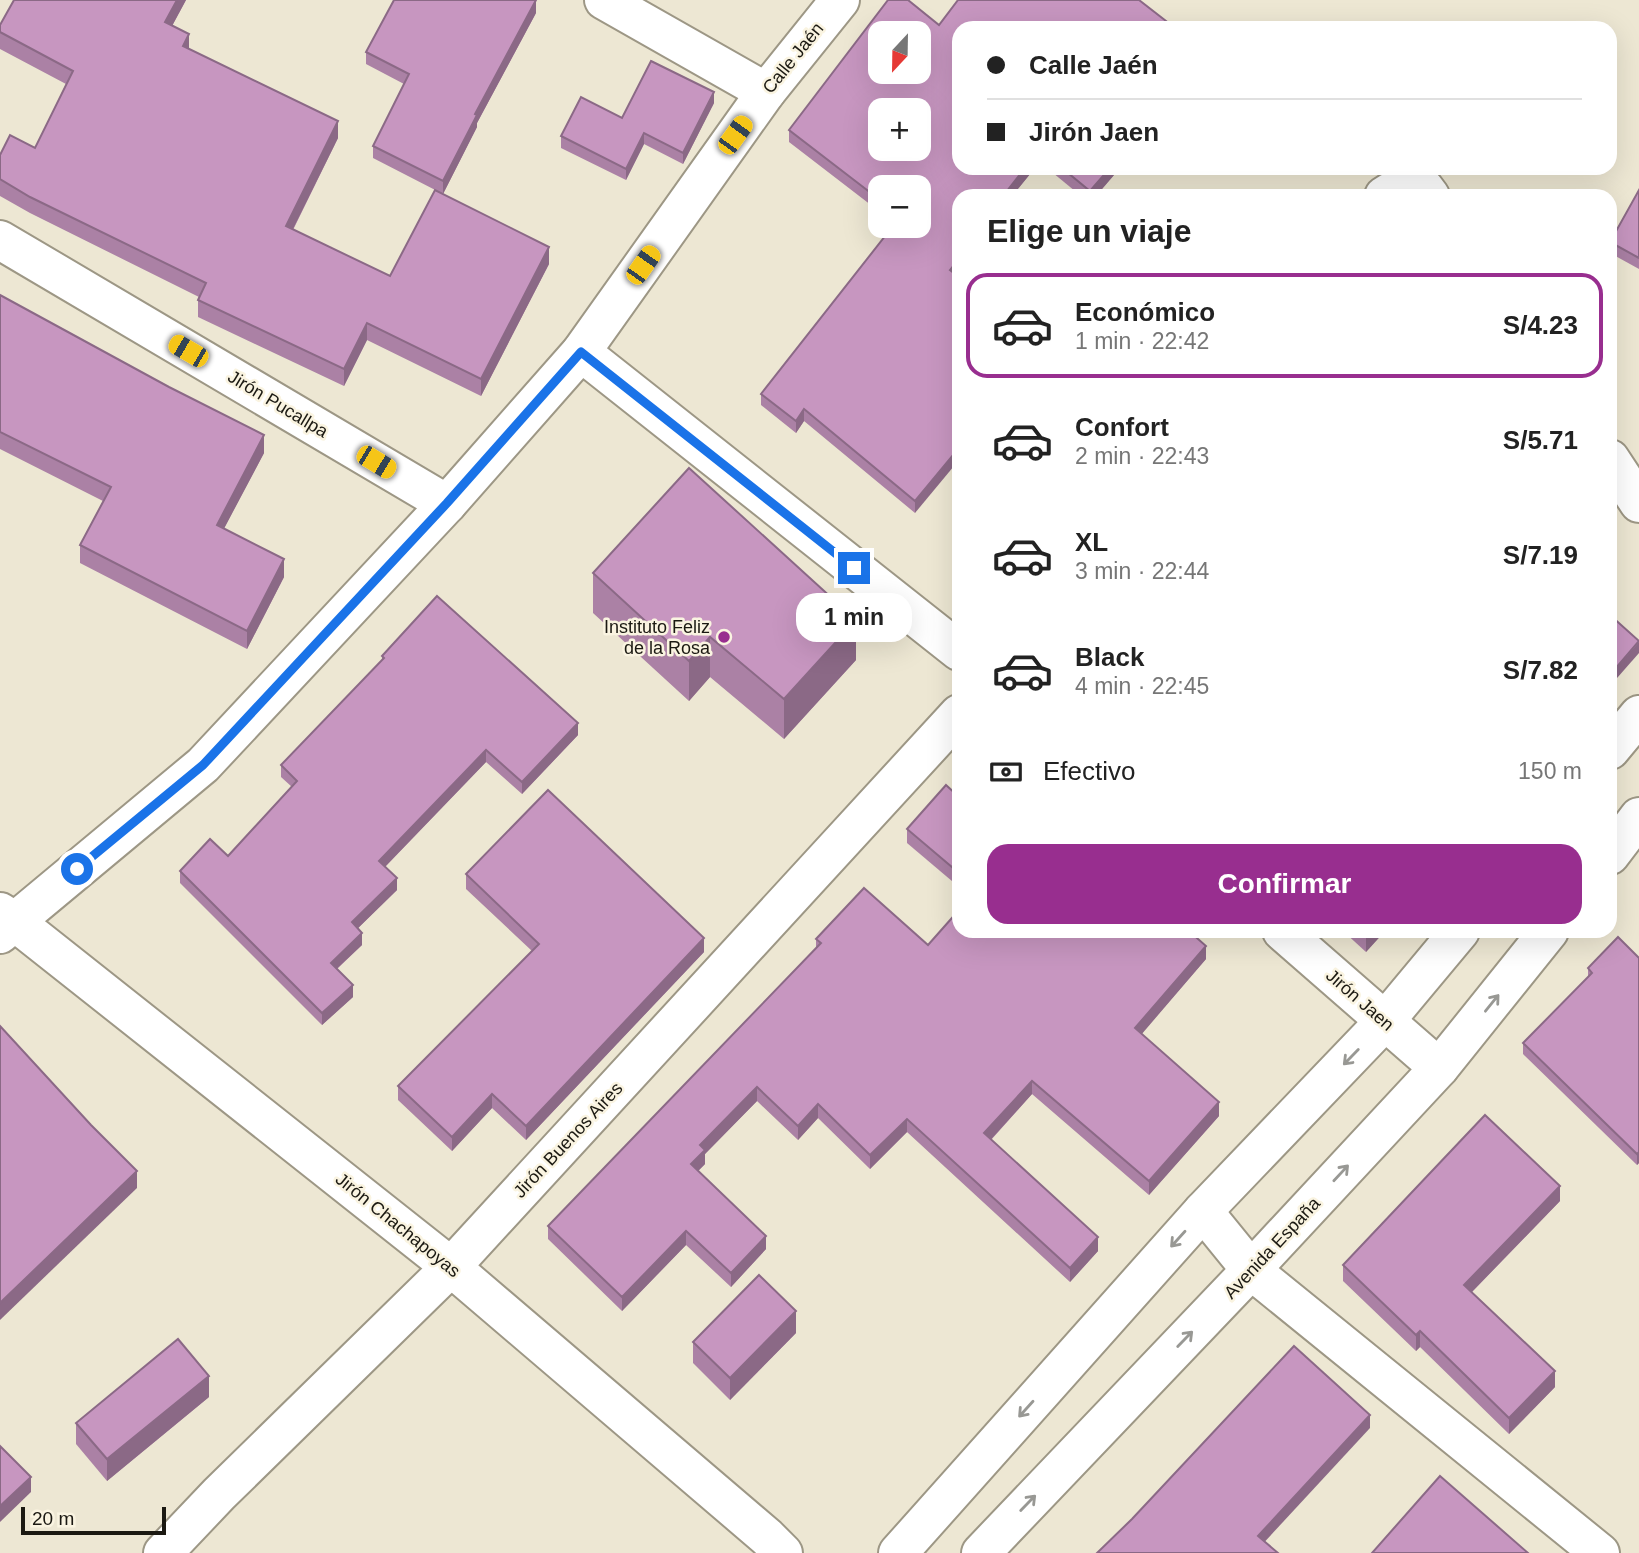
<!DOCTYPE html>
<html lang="es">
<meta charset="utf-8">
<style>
:root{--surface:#fff;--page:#f2f2f2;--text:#222;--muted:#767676;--line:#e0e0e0;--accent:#982e8f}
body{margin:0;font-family:Helvetica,sans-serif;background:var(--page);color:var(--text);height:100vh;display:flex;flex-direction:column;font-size:26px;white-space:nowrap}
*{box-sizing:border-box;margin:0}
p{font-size:23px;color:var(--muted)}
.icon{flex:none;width:38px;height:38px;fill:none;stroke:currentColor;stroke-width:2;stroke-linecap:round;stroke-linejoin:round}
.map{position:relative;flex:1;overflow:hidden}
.details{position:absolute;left:952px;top:189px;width:665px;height:749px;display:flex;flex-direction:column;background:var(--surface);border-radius:21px;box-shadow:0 7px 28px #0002}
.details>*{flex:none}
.guide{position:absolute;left:952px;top:21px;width:665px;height:154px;border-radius:21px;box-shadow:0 7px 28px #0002;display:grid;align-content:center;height:154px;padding:0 35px;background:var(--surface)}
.needle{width:46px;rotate:202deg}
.tools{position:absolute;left:868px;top:21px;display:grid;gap:14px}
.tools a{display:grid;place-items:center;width:63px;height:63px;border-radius:14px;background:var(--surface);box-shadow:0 7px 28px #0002;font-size:35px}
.scale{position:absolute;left:21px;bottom:18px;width:145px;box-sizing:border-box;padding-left:7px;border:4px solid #1b1912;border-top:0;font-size:19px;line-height:24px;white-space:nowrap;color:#1b1912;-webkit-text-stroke:5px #faf4e1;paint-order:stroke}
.end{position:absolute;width:32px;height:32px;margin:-16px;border:9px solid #1a73e8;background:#fff;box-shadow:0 0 0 4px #fff}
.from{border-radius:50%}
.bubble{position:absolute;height:49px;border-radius:21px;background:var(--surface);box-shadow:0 7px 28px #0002;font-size:23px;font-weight:700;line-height:49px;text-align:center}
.car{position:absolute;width:21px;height:42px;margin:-21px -10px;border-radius:9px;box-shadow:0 0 5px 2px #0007;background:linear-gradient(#f5c518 24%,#345 0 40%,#f5c518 0 76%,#345 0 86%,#f5c518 0)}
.guide b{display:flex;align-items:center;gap:24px;height:66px;font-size:26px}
.guide b+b{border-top:2px solid var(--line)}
.guide i{width:18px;height:18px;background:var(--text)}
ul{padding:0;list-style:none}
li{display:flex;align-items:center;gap:21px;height:105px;margin:0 14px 10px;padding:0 21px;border:4px solid transparent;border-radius:21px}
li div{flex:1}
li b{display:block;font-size:26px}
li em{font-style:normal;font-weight:700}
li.active{border-color:var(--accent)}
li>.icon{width:63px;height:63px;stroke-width:1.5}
h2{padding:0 35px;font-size:32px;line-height:84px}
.pay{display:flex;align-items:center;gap:18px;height:77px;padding:0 35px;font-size:26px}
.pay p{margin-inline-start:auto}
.cta{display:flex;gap:14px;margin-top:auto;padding:14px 35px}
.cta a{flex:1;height:80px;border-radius:21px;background:var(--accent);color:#fff;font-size:28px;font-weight:700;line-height:80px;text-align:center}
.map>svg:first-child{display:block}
</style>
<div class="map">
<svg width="1639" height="1553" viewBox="0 0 1639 1553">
<rect width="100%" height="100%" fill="#ede7d3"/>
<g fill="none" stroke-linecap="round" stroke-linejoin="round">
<!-- street casing -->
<g stroke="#9d9785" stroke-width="42">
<g id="street">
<path d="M604,0L766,92"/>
<path d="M1384,196C1398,186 1407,185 1424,188L1430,196"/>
<path d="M0,240L447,504"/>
<path d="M581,352L959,651"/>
<path d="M1610,459L1639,503"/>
<path d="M1610,750L1639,715"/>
<path d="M1610,855L1639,817"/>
<path d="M0,912L14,921L451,1267L767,1537L783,1553"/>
<path d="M1282,931L1439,1068"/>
<path d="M0,934L203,765L447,504L581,352L766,92L840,0"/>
<path d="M1203,1211L1251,1270L1600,1553"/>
<path d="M163,1553L219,1494L451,1267L959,714"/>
<path d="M898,1553L1203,1211L1385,1021L1460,931"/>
<path d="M981,1553L1251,1270L1439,1068L1549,931"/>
</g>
</g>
<!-- street -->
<use href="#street" stroke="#fff" stroke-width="38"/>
</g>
<!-- wall -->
<g fill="#ab81a5">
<path d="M14,0H186L172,26L189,49L338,138L293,230L390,276L549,264L481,396L367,340L344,386L198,317V300L199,297L30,213L0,196V155L35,148L66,84L0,49V25Z"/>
<path d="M536,13L477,123V127L443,194L373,158V146L404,84L366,64V52Z"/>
<path d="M939,25L959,28L1035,168L1012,196H959L956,275L915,513L804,421L796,433L761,405V394L919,226L880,187V212L789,142V130Z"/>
<path d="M714,103L683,164L644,144L626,180L561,148V136L622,118Z"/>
<path d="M1047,168H1120L1096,196H1081Z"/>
<path d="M1639,190V269L1610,253V241Z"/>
<path d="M0,295L264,453L224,528L284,577L247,649L80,563V545L103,501L0,449Z"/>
<path d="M593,573L856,660L784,739L710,677L689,701L593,613Z"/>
<path d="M382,656L578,735L522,794L486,762L385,867L397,890L358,928L362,945L337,969L353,997L322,1025L180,883V871L228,856L292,787L281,777V765L382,660Z"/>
<path d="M959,797V887L907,843V829Z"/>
<path d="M466,874L704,952L526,1140L492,1108L452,1151L398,1100V1086L532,951L466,889Z"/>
<path d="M1343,931H1385L1366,952Z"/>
<path d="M1618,937L1639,1163L1637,1165L1523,1054V1043L1588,977V968Z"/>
<path d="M816,939L1206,959L1141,1034L1219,1116L1149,1195L1032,1094L991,1140L1098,1251L1070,1282L907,1132L870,1169L818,1118L798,1140L757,1101L705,1154V1164L698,1171L766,1249L731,1287L686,1245L622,1311L548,1239V1226L816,948Z"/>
<path d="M1560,1201L1472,1292L1555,1387L1509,1434L1420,1347L1416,1351L1343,1281V1265Z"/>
<path d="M796,1333L730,1400L693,1363V1342Z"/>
<path d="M209,1397L107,1481L76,1444V1423Z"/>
</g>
<!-- shaded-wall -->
<g fill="#8b6986">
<path d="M177,0H186L165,39V22Z"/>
<path d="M536,0V13L477,123V127L443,194V181L475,114Z"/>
<path d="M189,34V51L183,46Z"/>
<path d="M714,92V103L683,164V153Z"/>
<path d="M338,121V138L286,243V226Z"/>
<path d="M644,133V144L626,180V169Z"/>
<path d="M1025,168H1035L1012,196H1003Z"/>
<path d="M1110,168H1120L1096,196H1090V191Z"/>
<path d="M549,247V264L481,396V379Z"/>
<path d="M959,259V271L950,282V270Z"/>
<path d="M367,323V340L344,386V369Z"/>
<path d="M804,409V421L796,433V421Z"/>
<path d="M264,435V453L217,542V525Z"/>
<path d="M959,448V460L915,513V501Z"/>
<path d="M284,559V577L247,649V631Z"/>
<path d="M856,620V660L784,739V699Z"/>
<path d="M710,637V677L689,701V661Z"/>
<path d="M1639,642V653L1610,686V675Z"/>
<path d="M578,723V735L522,794V782Z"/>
<path d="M486,750V762L379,873V861Z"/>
<path d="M397,878V890L352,934V922Z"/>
<path d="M1366,931H1385L1366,952Z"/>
<path d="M362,933V945L331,974V963Z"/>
<path d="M704,938V952L526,1140V1126Z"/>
<path d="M1206,946V959L1135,1042V1028Z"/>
<path d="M353,985V997L322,1025V1013Z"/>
<path d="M1032,1081V1094L984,1147V1133Z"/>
<path d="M757,1087V1101L705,1154V1164L691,1178V1164L700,1145Z"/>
<path d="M492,1094V1108L452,1151V1137Z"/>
<path d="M1219,1102V1116L1149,1195V1181Z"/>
<path d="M818,1104V1118L798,1140V1126Z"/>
<path d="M907,1119V1132L870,1169V1155Z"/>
<path d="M1639,1152V1163L1637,1165V1154Z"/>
<path d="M137,1171V1188L0,1320V1303Z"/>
<path d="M1560,1186V1201L1464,1300V1285Z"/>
<path d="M686,1231V1245L622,1311V1297Z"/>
<path d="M766,1236V1249L731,1287V1273Z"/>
<path d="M1098,1237V1251L1070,1282V1268Z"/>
<path d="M796,1311V1333L730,1400V1378Z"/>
<path d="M1420,1331V1347L1416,1351V1335Z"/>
<path d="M1555,1371V1387L1509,1434V1418Z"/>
<path d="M209,1376V1397L107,1481V1459Z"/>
<path d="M1370,1415V1428L1258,1549V1536Z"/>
<path d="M31,1477V1492L0,1522V1506Z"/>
</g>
<!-- building -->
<g fill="#c796c0" stroke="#8b6986" stroke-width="2" fill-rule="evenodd">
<path d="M14,0H177L165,22L189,34L183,46L338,121L286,226L390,276L435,190L549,247L481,379L367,323L344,369L198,300L206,283L30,197L0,179V155L10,135L35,148L73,71L0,32V25Z"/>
<path d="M394,0H536L475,114L477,115L443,181L373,146L409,74L366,52Z"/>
<path d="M888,0H908L939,25L958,0H1139L1175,28H959V168H1025L1003,196H959V259L950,270L959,277V448L915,501L804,409L796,421L761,394L893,226H919V187H880V200L789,130ZM880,33H919V72H880ZM880,110H919V149H880Z"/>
<path d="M651,61L714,92L683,153L644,133L626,169L561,136L581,97L622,118Z"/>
<path d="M1062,168H1110L1090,191Z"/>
<path d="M1639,190V258L1610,242Z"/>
<path d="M0,295L169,387L264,435L217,525L284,559L247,631L80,545L111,487L0,432Z"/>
<path d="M689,468L856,620L784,699L710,637L689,661L593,573Z"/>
<path d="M437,596L578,723L522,782L486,750L379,861L397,878L352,922L362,933L331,963L353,985L322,1013L180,871L210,839L228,856L297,781L281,765L384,658L382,656Z"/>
<path d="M1610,615L1639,641L1610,675Z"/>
<path d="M946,785L959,797V873L907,829Z"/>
<path d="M548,790L704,938L526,1126L492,1094L452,1137L398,1086L539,944L466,874Z"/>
<path d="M864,888L928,945L959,910V931H1189L1206,946L1135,1028L1219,1102L1149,1181L1032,1081L984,1133L1098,1237L1070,1268L907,1119L870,1155L818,1104L798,1126L757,1087L700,1145L705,1150L691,1164L766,1236L731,1273L686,1231L622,1297L548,1226L821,943L816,939Z"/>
<path d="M1618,937L1639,958V1152L1637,1154L1523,1043L1592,973L1588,968Z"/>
<path d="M0,1026L91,1125L137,1171L0,1303Z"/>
<path d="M1485,1115L1560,1186L1464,1285L1555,1371L1509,1418L1420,1331L1416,1335L1343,1265Z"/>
<path d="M759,1275L796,1311L730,1378L693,1342Z"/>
<path d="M178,1339L209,1376L107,1459L76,1423Z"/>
<path d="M1294,1346L1370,1415L1258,1536L1278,1553H1097L1132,1519Z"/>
<path d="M0,1446L31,1477L0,1506Z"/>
<path d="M1440,1476L1528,1553H1372Z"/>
</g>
<!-- one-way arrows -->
<defs><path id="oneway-shaft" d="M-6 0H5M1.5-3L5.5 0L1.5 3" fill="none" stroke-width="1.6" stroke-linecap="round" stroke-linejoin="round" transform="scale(1.75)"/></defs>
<g stroke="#989894">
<use href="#oneway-shaft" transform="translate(1492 1003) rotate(-51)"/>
<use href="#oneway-shaft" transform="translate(1351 1057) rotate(134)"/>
<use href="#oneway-shaft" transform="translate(1341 1173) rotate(-47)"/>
<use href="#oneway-shaft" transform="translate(1178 1239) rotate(132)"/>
<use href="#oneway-shaft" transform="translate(1185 1339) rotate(-46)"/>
<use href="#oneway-shaft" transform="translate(1026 1409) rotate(132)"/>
<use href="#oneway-shaft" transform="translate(1028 1503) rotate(-46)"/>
</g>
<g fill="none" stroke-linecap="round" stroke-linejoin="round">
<!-- route -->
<path stroke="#1a73e8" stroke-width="9" d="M77,869L203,765L447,503L581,352L854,568"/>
</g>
<!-- markers -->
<circle fill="#982e8f" stroke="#faf4e1" stroke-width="2.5" cx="724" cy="637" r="7"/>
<g text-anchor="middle" stroke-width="5" stroke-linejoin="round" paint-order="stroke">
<!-- street labels -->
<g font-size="18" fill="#1b1912" stroke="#faf4e1">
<text transform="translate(793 58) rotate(-51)" y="6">Calle Jaén</text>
<text transform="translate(278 404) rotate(31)" y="6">Jirón Pucallpa</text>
<text transform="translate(1360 1000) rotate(41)" y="6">Jirón Jaen</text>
<text transform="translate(568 1140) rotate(-47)" y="6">Jirón Buenos Aires</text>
<text transform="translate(398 1225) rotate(39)" y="6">Jirón Chachapoyas</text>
<text transform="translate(1272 1248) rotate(-47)" y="6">Avenida España</text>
</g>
<!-- poi labels -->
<g font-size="18" fill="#1b1912" stroke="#faf4e1" text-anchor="end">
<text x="710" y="633">Instituto Feliz<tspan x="710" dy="21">de la Rosa</tspan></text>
</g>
</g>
</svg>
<div class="tools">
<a><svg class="needle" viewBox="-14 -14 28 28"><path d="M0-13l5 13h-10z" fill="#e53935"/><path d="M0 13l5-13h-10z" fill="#767676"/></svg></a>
<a>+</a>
<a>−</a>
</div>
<div class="scale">20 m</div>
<i class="end from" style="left:77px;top:869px"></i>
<i class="end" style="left:854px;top:568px"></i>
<div class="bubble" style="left:796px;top:593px;width:116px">1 min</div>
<i class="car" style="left:735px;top:135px;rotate:36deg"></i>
<i class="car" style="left:643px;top:265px;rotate:35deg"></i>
<i class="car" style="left:188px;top:351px;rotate:300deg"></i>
<i class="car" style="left:376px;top:462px;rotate:121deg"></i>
<div class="guide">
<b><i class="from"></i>Calle Jaén</b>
<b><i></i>Jirón Jaen</b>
</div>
<section class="details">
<h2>Elige un viaje</h2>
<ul>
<li class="active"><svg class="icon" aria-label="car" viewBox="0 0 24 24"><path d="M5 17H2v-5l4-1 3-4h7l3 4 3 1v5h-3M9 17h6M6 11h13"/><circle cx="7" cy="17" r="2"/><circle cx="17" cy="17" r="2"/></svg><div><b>Económico</b><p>1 min · 22:42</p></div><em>S/4.23</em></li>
<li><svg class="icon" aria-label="car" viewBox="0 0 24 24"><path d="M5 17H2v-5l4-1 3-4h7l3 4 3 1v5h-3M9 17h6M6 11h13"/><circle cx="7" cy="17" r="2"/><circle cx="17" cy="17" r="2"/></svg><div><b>Confort</b><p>2 min · 22:43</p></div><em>S/5.71</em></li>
<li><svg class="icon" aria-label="car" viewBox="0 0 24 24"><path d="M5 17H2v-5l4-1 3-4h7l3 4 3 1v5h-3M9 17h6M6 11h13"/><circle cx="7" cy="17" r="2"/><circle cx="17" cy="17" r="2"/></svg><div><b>XL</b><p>3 min · 22:44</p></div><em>S/7.19</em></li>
<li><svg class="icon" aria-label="car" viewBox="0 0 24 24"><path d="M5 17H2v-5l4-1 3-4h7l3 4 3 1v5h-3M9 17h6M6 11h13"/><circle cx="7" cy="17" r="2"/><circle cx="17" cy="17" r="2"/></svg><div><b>Black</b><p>4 min · 22:45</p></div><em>S/7.82</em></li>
</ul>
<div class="pay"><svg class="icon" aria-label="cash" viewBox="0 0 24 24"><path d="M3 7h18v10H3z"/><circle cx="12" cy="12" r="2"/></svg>Efectivo<p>150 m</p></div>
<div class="cta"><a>Confirmar</a></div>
</section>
</div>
